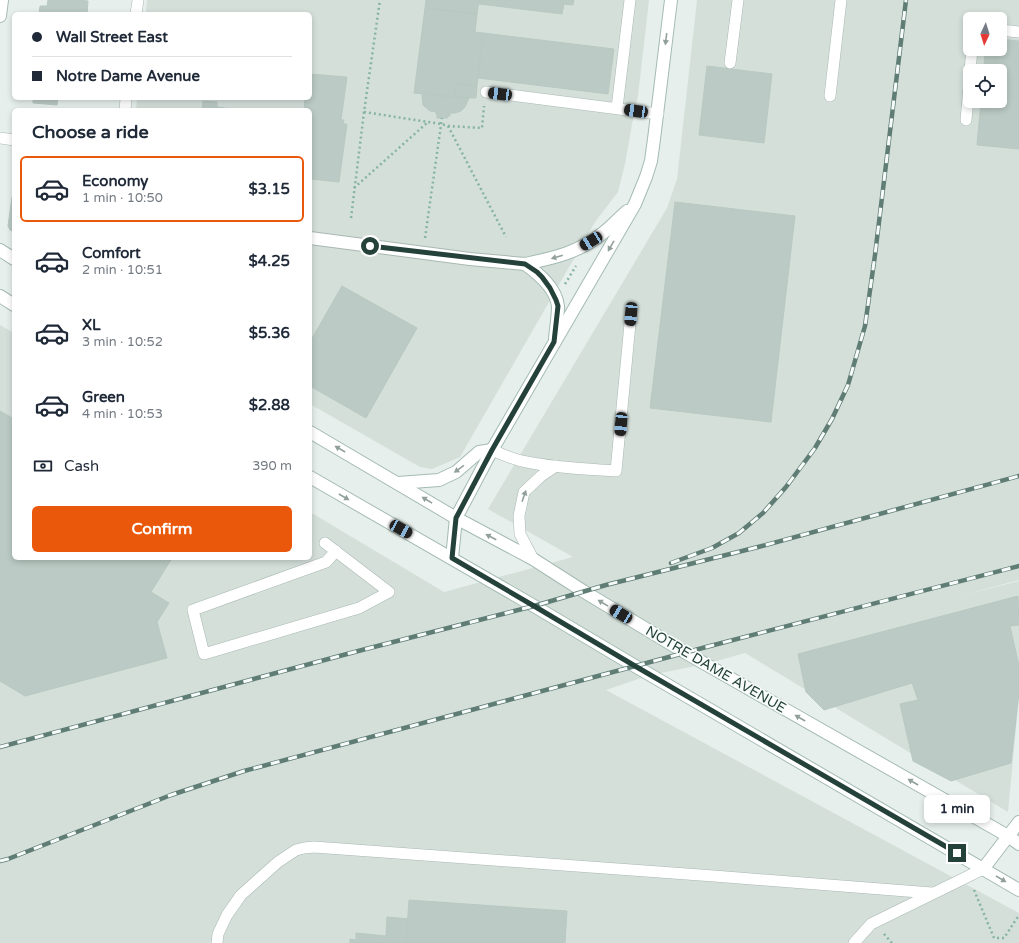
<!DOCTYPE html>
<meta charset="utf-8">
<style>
:root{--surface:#fff;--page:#f2f2f3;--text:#1f2937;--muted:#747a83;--line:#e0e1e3;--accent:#ea580c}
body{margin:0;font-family:"Varela Round",sans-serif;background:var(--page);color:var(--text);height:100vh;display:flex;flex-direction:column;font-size:15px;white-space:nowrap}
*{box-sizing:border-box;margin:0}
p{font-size:13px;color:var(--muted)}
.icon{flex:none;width:22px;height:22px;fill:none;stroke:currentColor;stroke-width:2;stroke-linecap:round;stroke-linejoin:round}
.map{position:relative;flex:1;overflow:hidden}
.side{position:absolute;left:12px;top:108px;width:300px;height:452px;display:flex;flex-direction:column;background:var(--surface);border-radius:6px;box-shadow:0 2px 6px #0003}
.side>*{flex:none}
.banner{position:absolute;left:12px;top:12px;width:300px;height:88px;border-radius:6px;box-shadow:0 2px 6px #0003;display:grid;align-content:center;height:88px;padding:0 20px;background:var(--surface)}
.needle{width:26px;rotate:184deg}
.tools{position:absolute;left:963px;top:12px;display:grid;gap:8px}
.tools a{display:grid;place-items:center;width:44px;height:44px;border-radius:6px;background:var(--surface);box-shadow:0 2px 6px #0003;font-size:20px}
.end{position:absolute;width:18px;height:18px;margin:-9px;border:5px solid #24423a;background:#fff;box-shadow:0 0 0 2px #fff}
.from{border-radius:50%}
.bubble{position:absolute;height:28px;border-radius:6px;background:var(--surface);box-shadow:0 2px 6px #0003;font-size:13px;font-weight:700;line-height:28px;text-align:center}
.car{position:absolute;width:12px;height:24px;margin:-12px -6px;border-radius:5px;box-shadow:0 0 3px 1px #0007;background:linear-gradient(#222 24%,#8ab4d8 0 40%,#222 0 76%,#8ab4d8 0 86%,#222 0)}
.banner b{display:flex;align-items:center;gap:14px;height:38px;font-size:15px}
.banner b+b{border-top:1px solid var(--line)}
.banner i{width:10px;height:10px;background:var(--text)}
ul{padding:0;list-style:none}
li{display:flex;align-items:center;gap:12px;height:66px;margin:0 8px 6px;padding:0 12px;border:2px solid transparent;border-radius:6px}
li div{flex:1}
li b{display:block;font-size:15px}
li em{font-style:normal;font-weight:700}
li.selected{border-color:var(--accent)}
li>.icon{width:36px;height:36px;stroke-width:1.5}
h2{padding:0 20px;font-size:18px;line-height:48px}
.pay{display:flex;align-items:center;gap:10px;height:44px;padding:0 20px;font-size:15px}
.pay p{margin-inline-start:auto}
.cta{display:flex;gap:8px;margin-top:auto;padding:8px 20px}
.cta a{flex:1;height:46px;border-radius:6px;background:var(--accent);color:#fff;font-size:16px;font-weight:700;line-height:46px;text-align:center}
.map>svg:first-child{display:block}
</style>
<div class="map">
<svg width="1019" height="943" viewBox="0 0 1019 943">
<rect width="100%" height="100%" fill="#e6efeb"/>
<!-- built -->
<g fill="#d4dfda" fill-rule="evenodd">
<path d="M147,0H649L638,96L632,124L625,164L618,192L595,222L460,457L432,469L420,467L310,404V110H136L137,98H310V14H146Z"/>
<path d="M697,0H1019V580L963,595L1019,581V696L1008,812L745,653L706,664L650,675L606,690L1019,913V943H0V325L14,333V558H310V512L444,592L573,557L488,509L667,208L677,179ZM970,19H1000V49H970ZM970,71H1000V101H970Z"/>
</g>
<!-- building -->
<g fill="#bbcac4" stroke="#b8c9c2">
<path d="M48,0H77L88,1L87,14H39L40,6H47Z"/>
<path d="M426,0H479L477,14L425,8Z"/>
<path d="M479,0H574L573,5L564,4L562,14L479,4Z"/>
<path d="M425,8L477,14L475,32L483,33L477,86L456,84L454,97L414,93Z"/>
<path d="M483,33L614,49L608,94L478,78Z"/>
<path d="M1000,39L1019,41V149L977,145L981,101H1000V71H984L985,49H1000Z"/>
<path d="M707,66L772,74L764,143L699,135Z"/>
<path d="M310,74L347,77L341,120H344L343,124H347L339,182L310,179V110H304L305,98H310Z"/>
<path d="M456,84L477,86L476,98L454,97Z"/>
<path d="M422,94L454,97L469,98L465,107L461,111L455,113H450V116H447L448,118H437V114H436V112L430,111L423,105Z"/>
<path d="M33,98H58L57,105L33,103Z"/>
<path d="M203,101L217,102V107L239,110H202Z"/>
<path d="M12,197H14V232L10,230L8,226Z"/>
<path d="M675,202L795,216L771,422L650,408Z"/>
<path d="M342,286L417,328L366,418L310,386V342Z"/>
<path d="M0,411L14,419V558H172L151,592L169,603L157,622L167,658L25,696L0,681Z"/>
<path d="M1018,596L1019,625L1010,626L1019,666V692L1011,763L951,781L913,761L900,704L918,700L912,683L824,710L806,692L798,654Z"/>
<path d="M409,900L567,911L565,943H406Z"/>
<path d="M387,917L408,919L406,943H350V939L356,940V933L386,936Z"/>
</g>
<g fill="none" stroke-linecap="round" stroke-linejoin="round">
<!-- lane casing -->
<g stroke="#a8b8b2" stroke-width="12">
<g id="lane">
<path d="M136,14L138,0"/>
<path d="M1000,30L1019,32"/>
<path d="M730,63L738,0"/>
<path d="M970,71L972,49"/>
<path d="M486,92L658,114"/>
<path d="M830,96L841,0"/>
<path d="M617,108L630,0"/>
<path d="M125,110L126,98"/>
<path d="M966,120L970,76"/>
<path d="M0,138L14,140"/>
<path d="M492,450C503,455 515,460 527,462C556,468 587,469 616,471L631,313"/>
<path d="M325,543L389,592L359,608L204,654L193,610L326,562L336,551"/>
<path d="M533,559L520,534L519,516L524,492L541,476L556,466"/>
<path d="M217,943L218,934L227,915L241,895L278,862L296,850L304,848L314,847L714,876L932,893"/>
<path d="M854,943L871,924L983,869"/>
</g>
</g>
<!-- street casing -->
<g stroke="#a8b8b2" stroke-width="14">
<g id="street">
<path d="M0,16L2,0"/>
<path d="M310,238L470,259L525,264"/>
</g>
</g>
<!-- secondary casing -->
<g stroke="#a4bbb3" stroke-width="14">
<g id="secondary">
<path d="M0,250L14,259"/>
<path d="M525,264C554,258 580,252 603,233C612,226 619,218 627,211"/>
<path d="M525,264C539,274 556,288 558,306C558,316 556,328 555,338"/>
<path d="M0,296L14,305"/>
<path d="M310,432L456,518L533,559L583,591L686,653L1008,836L1019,844"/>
<path d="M310,477L534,606L635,666L1019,890"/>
<path d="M398,483L439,480L456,472L479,452L492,450"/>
<path d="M452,558L456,518L492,450L635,204L646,177L651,161L654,139L671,0"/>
<path d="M983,869L1019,822"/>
</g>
</g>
<!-- path -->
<g stroke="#86b3a5" stroke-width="2.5" stroke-dasharray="2 3" stroke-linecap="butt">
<path d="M364,112L441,124L448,126L482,128L484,106"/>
<path d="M448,126L506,237"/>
<path d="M354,188L428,122"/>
<path d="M351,218L364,112L380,0"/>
<path d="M425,238L442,118"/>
<path d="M565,284L576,266"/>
<path d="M974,890L994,938H1004L1019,915"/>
<path d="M884,934L892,943"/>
</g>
<!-- lane -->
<use href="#lane" stroke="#fff" stroke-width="11"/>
<!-- street -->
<use href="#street" stroke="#fff" stroke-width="12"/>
<!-- secondary -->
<use href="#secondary" stroke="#fff" stroke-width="12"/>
<!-- rail casing -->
<g stroke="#5f7d75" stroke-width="4.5">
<g id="rail">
<path d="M671,563L712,548L739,533L763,513L786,487L815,448L832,419L848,385L865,326L875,255L906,0"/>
<path d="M0,747L362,650L534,606L606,585L762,546L1019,476"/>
<path d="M0,861L8,859L171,795L244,771L710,646L1019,566"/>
</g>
</g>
<!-- rail -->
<use href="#rail" stroke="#f7fbf9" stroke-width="3" stroke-dasharray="9" stroke-linecap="butt"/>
</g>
<!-- one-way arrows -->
<defs><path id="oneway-solid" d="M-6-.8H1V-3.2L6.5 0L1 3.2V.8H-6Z"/></defs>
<g fill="#92a09c">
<use href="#oneway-solid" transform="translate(666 39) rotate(97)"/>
<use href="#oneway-solid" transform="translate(611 246) rotate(120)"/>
<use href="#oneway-solid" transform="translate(557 257) rotate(164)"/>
<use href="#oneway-solid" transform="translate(340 449) rotate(-150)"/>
<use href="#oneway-solid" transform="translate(459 469) rotate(144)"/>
<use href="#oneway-solid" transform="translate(524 496) rotate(-71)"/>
<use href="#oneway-solid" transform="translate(344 497) rotate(30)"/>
<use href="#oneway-solid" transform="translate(427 500) rotate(-149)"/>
<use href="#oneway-solid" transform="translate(491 537) rotate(-152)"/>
<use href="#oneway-solid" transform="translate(603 603) rotate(-149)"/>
<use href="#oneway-solid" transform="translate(800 718) rotate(-150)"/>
<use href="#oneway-solid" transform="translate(913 782) rotate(-150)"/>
<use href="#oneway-solid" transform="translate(1001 879) rotate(31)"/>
</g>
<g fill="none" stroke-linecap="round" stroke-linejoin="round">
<!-- route -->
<path stroke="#24423a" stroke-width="5" d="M370,246L525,264L537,272L542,277L550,288L556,300L558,306L554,342L492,450L456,518L452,558L534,606L635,666L957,853"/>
</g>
<g text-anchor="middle" stroke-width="3.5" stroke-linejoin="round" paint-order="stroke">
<!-- street labels -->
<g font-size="14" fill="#24423a" stroke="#f7fbf9">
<text transform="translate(716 669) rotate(30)" y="5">NOTRE DAME AVENUE</text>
</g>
</g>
</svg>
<div class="tools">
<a><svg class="needle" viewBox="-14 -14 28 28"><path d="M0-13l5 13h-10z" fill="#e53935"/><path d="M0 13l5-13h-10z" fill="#747a83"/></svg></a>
<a><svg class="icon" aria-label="locate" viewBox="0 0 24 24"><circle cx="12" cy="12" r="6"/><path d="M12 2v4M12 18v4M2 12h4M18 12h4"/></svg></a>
</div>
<i class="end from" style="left:370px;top:246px"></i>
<i class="end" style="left:957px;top:853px"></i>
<div class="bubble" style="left:924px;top:795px;width:66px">1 min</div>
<i class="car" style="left:500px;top:94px;rotate:277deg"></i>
<i class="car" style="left:636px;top:111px;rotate:278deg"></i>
<i class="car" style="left:591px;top:241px;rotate:239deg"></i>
<i class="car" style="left:631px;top:314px;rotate:185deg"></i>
<i class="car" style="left:621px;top:424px;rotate:185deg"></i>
<i class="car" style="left:401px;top:529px;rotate:119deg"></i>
<i class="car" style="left:621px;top:614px;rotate:301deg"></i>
<div class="banner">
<b><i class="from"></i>Wall Street East</b>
<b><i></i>Notre Dame Avenue</b>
</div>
<section class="side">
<h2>Choose a ride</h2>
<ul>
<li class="selected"><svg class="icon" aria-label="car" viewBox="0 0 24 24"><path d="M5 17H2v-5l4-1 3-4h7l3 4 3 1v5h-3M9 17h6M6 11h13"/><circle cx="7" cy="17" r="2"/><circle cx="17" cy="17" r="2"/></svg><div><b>Economy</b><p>1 min · 10:50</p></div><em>$3.15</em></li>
<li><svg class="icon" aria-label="car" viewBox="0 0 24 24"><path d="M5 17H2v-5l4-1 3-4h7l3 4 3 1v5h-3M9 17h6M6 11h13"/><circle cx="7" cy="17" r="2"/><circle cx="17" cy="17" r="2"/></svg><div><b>Comfort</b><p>2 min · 10:51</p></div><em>$4.25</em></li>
<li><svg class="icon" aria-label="car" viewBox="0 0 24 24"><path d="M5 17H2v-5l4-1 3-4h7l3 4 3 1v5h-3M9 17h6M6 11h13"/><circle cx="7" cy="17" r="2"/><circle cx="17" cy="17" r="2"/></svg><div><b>XL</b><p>3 min · 10:52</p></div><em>$5.36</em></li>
<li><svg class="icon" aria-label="car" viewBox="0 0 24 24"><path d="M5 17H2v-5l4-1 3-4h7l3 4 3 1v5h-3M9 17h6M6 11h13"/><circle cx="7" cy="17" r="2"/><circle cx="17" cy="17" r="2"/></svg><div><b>Green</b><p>4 min · 10:53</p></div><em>$2.88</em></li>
</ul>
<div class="pay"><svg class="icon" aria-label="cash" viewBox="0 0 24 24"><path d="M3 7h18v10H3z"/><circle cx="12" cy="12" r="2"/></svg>Cash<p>390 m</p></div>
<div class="cta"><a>Confirm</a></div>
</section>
</div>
